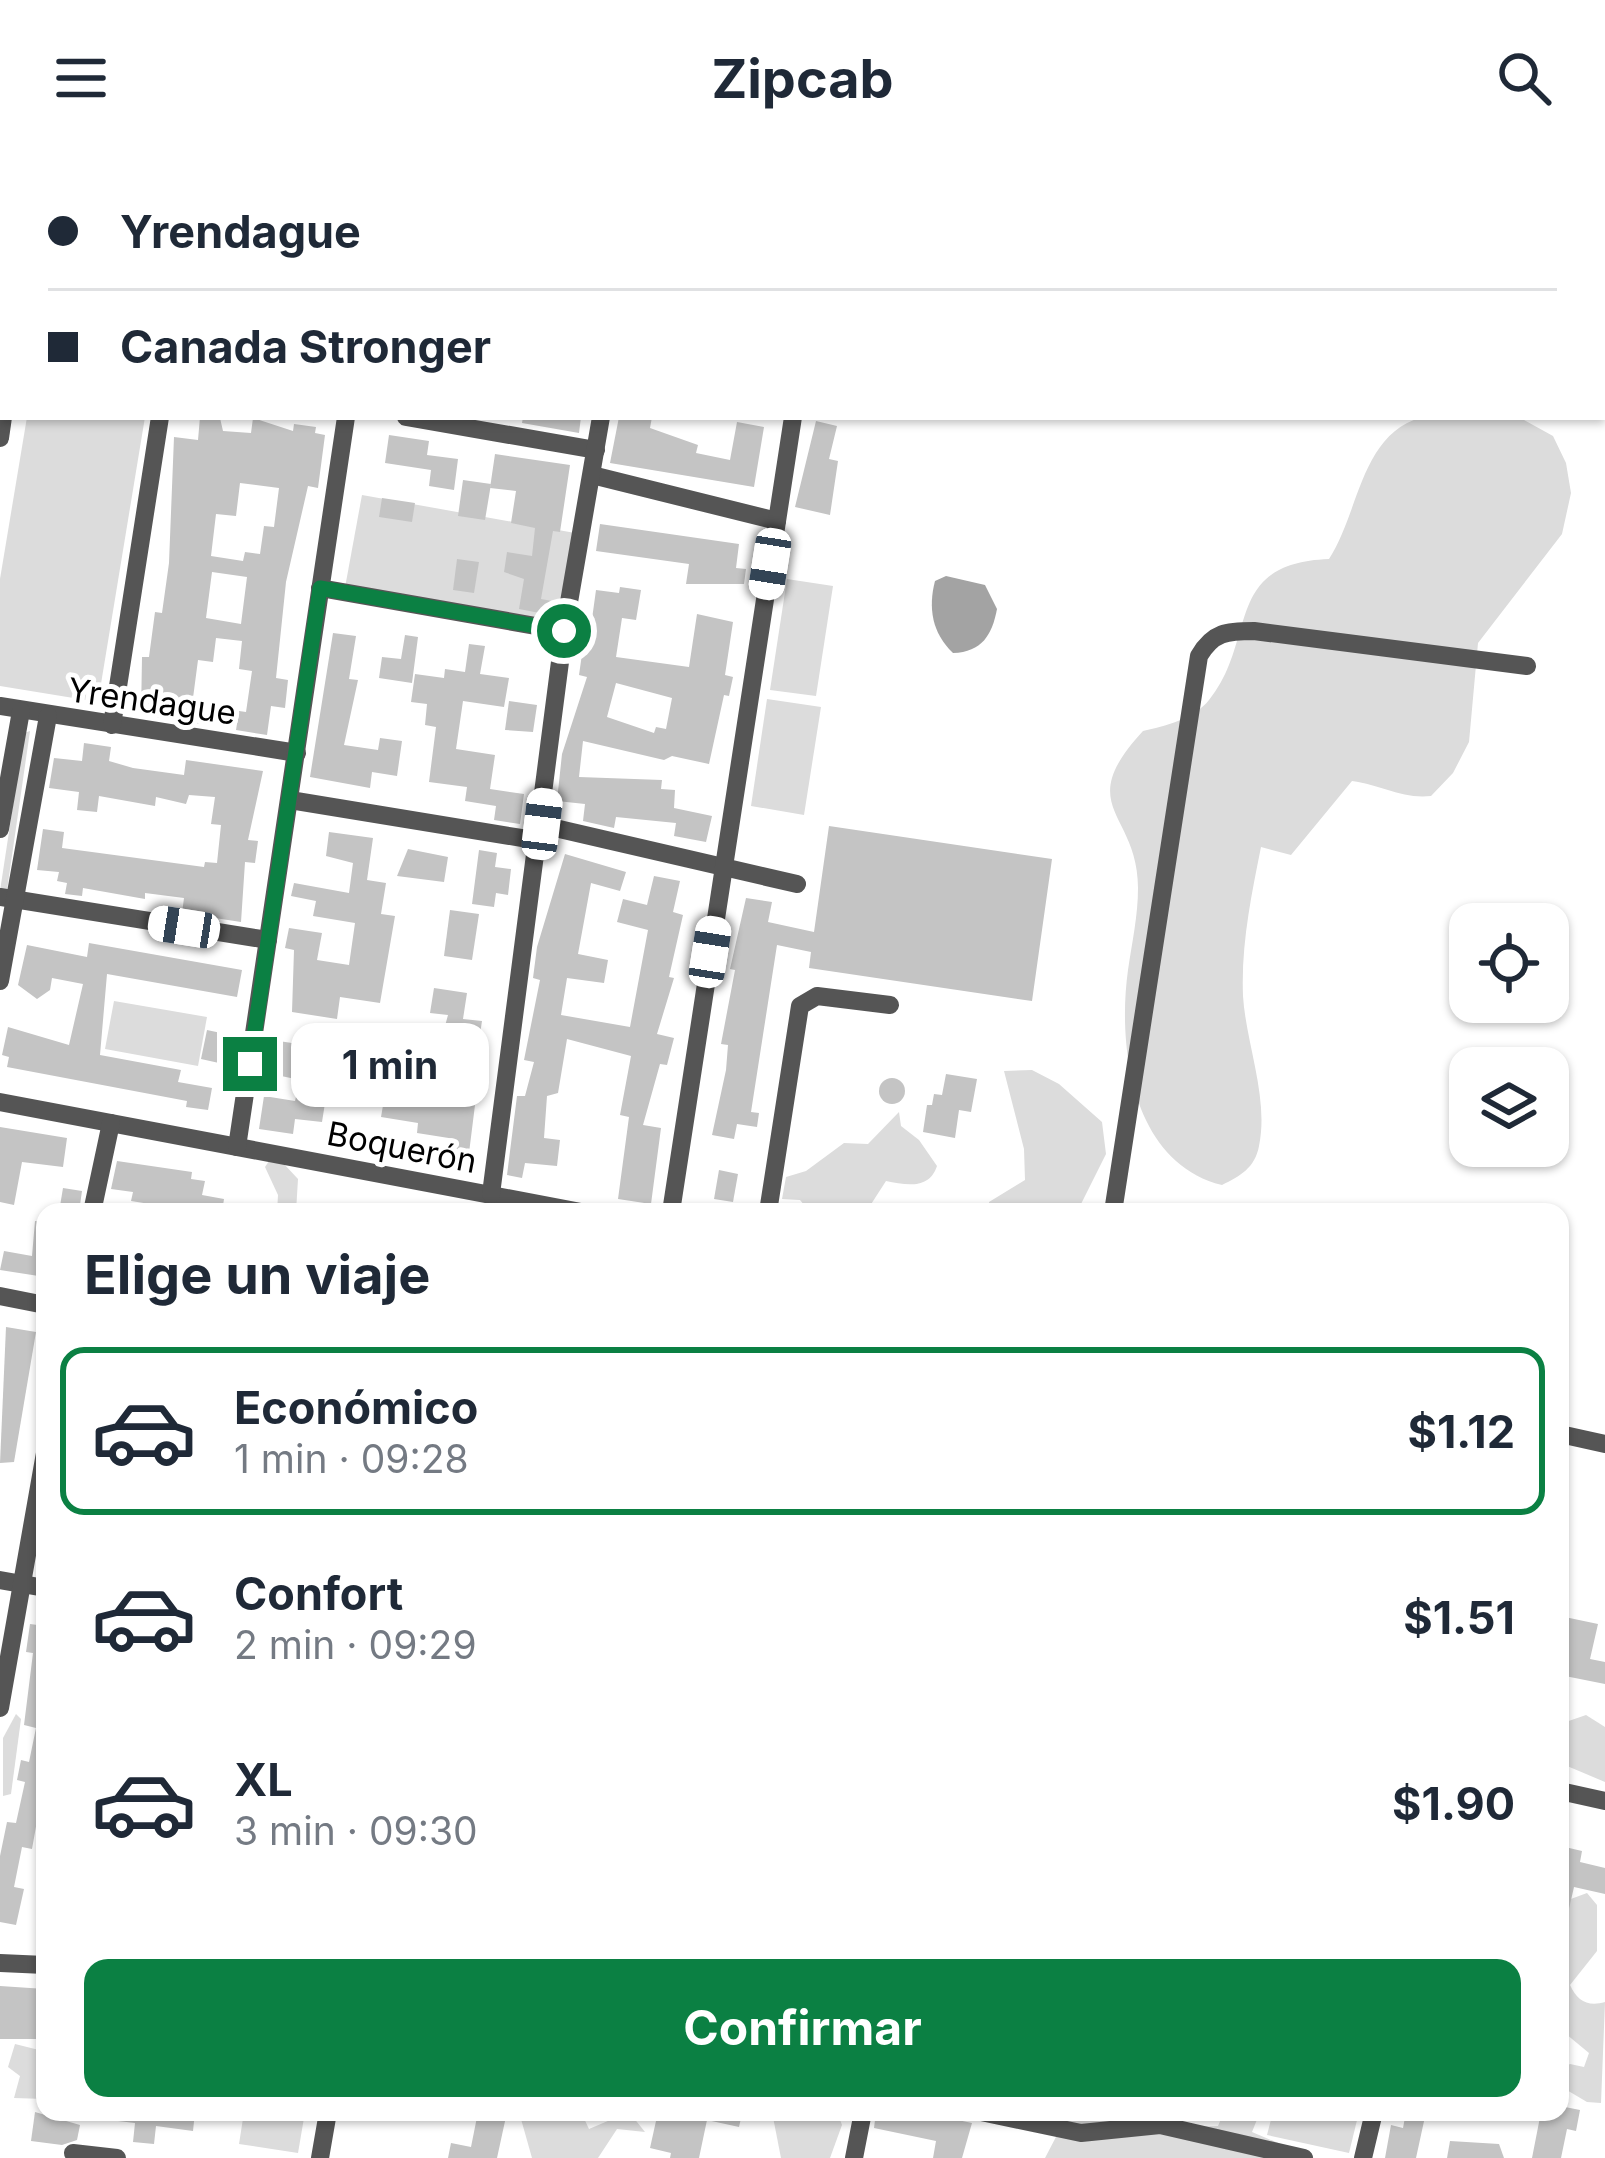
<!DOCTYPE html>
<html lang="es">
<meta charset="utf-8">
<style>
:root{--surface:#fff;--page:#f2f2f3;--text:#1f2937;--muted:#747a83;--line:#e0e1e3;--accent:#0b8043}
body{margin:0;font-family:Inter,sans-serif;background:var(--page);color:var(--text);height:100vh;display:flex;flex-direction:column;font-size:45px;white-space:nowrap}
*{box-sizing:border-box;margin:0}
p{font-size:39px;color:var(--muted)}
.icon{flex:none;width:66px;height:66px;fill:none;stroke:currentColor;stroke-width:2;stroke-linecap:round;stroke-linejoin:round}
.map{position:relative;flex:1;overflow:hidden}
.sheet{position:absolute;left:36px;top:1047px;width:1533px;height:918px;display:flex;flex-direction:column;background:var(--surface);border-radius:24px;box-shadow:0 3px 9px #0004}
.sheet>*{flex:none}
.top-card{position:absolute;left:0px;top:0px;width:1605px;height:264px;box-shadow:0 3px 9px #0004;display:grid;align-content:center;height:264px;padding:0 48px;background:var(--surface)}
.controls{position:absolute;left:1449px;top:747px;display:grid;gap:24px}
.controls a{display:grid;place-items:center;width:120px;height:120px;border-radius:24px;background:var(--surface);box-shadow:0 3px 9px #0004;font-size:60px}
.end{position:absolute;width:54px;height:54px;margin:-27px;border:15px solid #0b8043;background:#fff;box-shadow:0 0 0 6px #fff}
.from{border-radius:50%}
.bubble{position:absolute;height:84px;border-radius:24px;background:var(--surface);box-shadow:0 3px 9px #0004;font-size:39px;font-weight:700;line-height:84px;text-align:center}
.car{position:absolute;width:36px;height:72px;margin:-36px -18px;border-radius:15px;box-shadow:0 0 9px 3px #0007;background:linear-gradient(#fff 24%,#345 0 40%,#fff 0 76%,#345 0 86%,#fff 0)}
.top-card b{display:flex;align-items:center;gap:42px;height:114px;font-size:45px}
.top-card b+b{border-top:3px solid var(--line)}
.top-card i{width:30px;height:30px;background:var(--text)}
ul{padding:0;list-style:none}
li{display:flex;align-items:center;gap:36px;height:168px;margin:0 24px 18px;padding:0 24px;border:6px solid transparent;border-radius:24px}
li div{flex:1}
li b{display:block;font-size:45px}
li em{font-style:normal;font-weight:700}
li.active{border-color:var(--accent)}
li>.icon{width:108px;height:108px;stroke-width:1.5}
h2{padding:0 48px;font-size:54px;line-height:144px}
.primary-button{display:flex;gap:24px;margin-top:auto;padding:24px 48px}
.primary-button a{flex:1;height:138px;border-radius:24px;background:var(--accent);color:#fff;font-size:48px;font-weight:700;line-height:138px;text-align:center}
header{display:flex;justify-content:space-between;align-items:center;height:156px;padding:0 48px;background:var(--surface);font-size:54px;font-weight:700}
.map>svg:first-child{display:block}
</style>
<header><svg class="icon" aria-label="menu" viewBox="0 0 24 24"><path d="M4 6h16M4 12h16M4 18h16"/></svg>Zipcab<svg class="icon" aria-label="search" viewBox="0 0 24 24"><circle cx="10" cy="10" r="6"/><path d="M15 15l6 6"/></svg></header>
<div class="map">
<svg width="1605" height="2002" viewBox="0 0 1605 2002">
<rect width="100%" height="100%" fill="#fff"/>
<!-- green -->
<g fill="#dcdcdc">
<path d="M27,261H145L98,546L0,530V423Z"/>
<path d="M1422,261L1524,264L1553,280L1566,307L1571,337L1562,378L1478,487L1469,586L1453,617L1431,640C1401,643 1382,629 1352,625L1291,699L1261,691C1251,741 1241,789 1243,840C1246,888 1269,942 1259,990C1255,1012 1240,1020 1222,1029C1133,1007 1117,893 1128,814C1132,786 1138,760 1138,732C1138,655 1072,652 1143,575C1165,570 1194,563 1209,544C1258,484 1222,407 1329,403C1360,355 1360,279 1422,261Z"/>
<path d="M362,339L575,377L558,475L344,437Z"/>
<path d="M787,423L833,430L816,540L770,534Z"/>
<path d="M767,543L821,551L804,659L751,650Z"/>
<path d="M30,575L7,734L0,735L24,577Z"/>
<path d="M114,845L207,861L198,910L105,893Z"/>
<path d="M1032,914L1059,928L1102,966L1106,998L1077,1056H989V1046L1025,1024L1024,993L1004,915Z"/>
<path d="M899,956L901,970L919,984L937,1010C929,1034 906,1029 886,1025L866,1056H810L800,1044L782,1043L786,1021L806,1015L844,987L868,988Z"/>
<path d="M269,1005L283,1007L298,1023L296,1056H277L278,1039L265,1011Z"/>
<path d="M16,1558L21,1563L11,1638L3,1640V1582Z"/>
<path d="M1586,1559L1605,1571V1626L1560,1607V1568Z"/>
<path d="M1587,1737L1597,1749V1795L1570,1829C1577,1845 1588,1851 1605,1846L1601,1947L1587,1946L1560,1930V1914L1570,1908L1584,1911L1589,1897L1560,1873V1747Z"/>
<path d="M15,1888L39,1894L45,1943L14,1942L20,1920L8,1911Z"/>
<path d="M244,1956H305L298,1997L239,1988Z"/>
<path d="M519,1956H543L550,1963L581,1956L589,1973L629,1956L645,1976L617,1973L598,2002H532Z"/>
<path d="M772,1956H837L842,1969L830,2002H781Z"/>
<path d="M1069,1956H1167L1168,1972L1218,1970L1224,1956H1260L1252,1976L1314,2002H1045Z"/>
<path d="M1273,1956H1359L1349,1997L1267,1979Z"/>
</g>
<!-- water -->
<path fill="#a3a3a3" d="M946,420L985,429L997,453C992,479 982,496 953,497C932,477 928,452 935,425Z"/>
<!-- building -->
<g fill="#c4c4c4" fill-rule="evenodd">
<path d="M200,261L220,262L223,275L251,277L253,262L293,275L294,268L316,271L315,277L325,279L318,332L308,330L286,426L276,522L288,524L285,552L271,550L267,579L236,574L239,555L246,556L252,515L239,513L242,485L216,482L213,506L198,504L193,542L205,544L201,568L141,559L142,501H149L155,456L162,457L169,407L174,281L198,284ZM240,327L279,332L274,371L264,370L260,398L245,396L243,405L211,400L216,358L236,360ZM212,416L247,421L241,468L206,462Z"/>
<path d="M523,261H581L579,277L522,267Z"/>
<path d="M619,261H652L650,272L698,289L696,297L730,304L737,266L764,271L754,331L610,307Z"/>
<path d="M816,265L837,270L829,303L838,305L830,359L795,351Z"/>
<path d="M389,279L429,285L427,299L458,303L454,334L429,330L431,314L385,307Z"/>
<path d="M495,298L570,309L560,376L553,375L541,443L552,445L550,459L519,453L524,423L504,416L507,396L532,400L535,372L511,367L516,335L490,332Z"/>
<path d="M463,324L491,328L485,364L458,360Z"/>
<path d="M382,342L415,347L412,366L379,361Z"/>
<path d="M600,368L739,388L736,412L746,413L744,428H686L689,408L596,395Z"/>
<path d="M457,403L479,406L474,437L453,434Z"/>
<path d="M620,431L641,434L636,464L622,462L616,501L689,511L697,458L733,466L725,519L733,521L729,540L724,539L709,608L672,600L664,604L583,585L579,621L662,624L661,633L675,634L674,652L712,660L706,686L674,680L676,667L616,661L614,672L583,665L585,648L557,645L562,598L587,521L579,519L587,463H592L596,434L619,437ZM616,527L672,542L666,573L656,571L654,577L607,561Z"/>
<path d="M333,477L356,480L349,523L358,524L344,589L378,594L380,582L402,585L397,620L372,616L370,632L310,621Z"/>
<path d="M405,479L418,481L412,527L379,522L382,501L401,503Z"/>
<path d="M469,488L485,490L480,518L509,522L504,551L463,545L456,593L495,599L490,633L524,638L520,668L494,664L496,650L465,645L467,631L429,626L436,571L425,569L427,548L411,546L415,518L444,522L445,513L465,516Z"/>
<path d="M509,545L537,549L533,576L505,574Z"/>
<path d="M84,587L111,591L109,605L133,612L184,619L186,604L263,615L248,684L258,685L255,707L245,706L241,766L182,757L184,742L145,737V743L83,732L82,740L65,738L67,727L57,725L59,716L37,714L43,673L64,676L62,692L204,711L205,706L217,707L221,669L211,668L215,641L189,639L186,648L156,641L155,650L99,640L97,656L77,654L79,636L49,632L54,602L82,605Z"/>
<path d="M829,670L1052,703L1032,845L809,812L811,796L777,789L751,956L759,957L757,971L737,968L734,983L712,979L726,914L728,889L721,888L735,814L730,813L746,742L772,746L768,766L814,776Z"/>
<path d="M329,676L373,682L367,724L386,727L381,758L395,760L380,847L340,841L337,863L292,856L294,794L285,792L289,772L322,777L317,804L349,809L355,767L313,760L316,745L291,740L294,727L349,737L353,707L326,700Z"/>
<path d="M408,693L448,701L444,726L397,720Z"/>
<path d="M479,694L497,697L495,711L511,713L508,739L496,737L494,751L472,748Z"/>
<path d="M565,698L626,716L620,735L591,727L578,798L608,804L604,827L567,822L561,859L630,871L648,774L617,766L623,743L647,749L654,720L680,725L673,756L683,759L669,821L674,822L657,878L674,882L667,909L660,908L643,969L661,972L651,1048L618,1043L629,961L620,959L631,900L567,883L558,937L547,940L544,982L560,984L557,1010L525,1007L522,1022L507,1019L517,940H525L534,906L524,904L540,824L533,822L537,791Z"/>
<path d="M450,754L479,758L472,804L444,800Z"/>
<path d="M89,787L242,814L237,841L107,818L100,899L181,914L178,926L212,932L208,954L186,951L187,945L7,911L9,901L2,899L8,871L69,889L83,828L52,822L50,834L37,843L18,829L27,789L87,801Z"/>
<path d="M434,832L467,837L463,863L482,865L479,885L470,884L463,930L477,933L467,1013L451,1011L455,983L417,977L418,967L381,961L386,932L413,935L412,946L442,950L447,916L433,914L448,859L430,857Z"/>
<path d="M207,874L235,880L228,909L201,903Z"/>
<path d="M272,884L305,889L300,924L328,928L322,966L295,963L293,978L259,973L264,940L295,945L300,924L267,917Z"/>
<path d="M334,897L370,903L359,937L329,933Z"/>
<path d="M946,918L977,923L971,956L959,954L955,982L923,976L927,949H932L934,938L942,939Z"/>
<circle cx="892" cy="935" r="13"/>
<path d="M0,971L67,982L63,1011L22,1006L14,1049L0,1046Z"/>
<path d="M117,1005L192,1016L191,1023L205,1025L202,1039L224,1043L222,1056H174L175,1052L131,1045L133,1036L111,1033Z"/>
<path d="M719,1014L738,1018L733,1046L714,1043Z"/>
<path d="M63,1032L82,1035L79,1056H59Z"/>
<path d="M35,1065L45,1066V1121L0,1114L4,1095L32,1100Z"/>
<path d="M6,1171L36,1176L14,1306L0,1307Z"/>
<path d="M1560,1460L1598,1468L1590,1503L1605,1506V1528L1560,1519Z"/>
<path d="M30,1468L45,1470V1667L37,1665L32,1693L22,1691L14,1731L24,1733L16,1769L0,1766V1700L7,1666L16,1667L25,1626L17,1624L21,1604L29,1606L36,1572L24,1569L33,1497L26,1496Z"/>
<path d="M1565,1691L1582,1695L1580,1706L1605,1712V1738L1574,1731L1566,1766L1560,1765Z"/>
<path d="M0,1830L45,1833V1883H0Z"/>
<path d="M1560,1950L1580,1954L1576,1975L1567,1973L1561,2002H1532L1541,1956H1560Z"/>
<path d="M35,1956L80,1969L77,1984L62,1989L31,1985Z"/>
<path d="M119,1956H195L193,1975L156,1970L154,1988L133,1986L135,1967L118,1965Z"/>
<path d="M478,1956H507L497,2002H448L451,1987L471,1991Z"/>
<path d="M658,1956H733L742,1958L739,1971L707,1964L699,2002H670L671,1997L650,1992Z"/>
<path d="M876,1956H919L972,1967L962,2002H933L936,1985L874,1972Z"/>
<path d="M1406,1956H1426L1416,2002H1385L1391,1969L1403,1972Z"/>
<path d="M1450,1985L1499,1988L1504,2002H1447Z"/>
</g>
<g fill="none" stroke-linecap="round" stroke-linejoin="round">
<!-- minor -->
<g stroke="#555" stroke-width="18">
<path d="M845,0L872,3"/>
<path d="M0,3L3,4"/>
<path d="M47,3V0"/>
<path d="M209,3V0"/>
<path d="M390,3V0"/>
<path d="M643,3V0"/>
<path d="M1032,3L1033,0"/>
<path d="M1441,3L1442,0"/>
<path d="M1602,82L1605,64"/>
<path d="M0,199H3"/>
<path d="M406,261L596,294"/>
<path d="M0,282L3,261"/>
<path d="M592,319L777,365"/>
<path d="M320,432L564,475"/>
<path d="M0,550L297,597"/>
<path d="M112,569L160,261"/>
<path d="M290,644L540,685"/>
<path d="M542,669L797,728"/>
<path d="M0,673L21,555"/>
<path d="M0,741L268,784"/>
<path d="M0,825L48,560"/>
<path d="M0,946L581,1056"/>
<path d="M237,991L346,261"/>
<path d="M491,1038L564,475L601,261"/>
<path d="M92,1056L111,967"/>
<path d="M671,1056L793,261"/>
<path d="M768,1056L800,850L817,840L890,849"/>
<path d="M1113,1056L1199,500C1213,476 1227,475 1254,475L1527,510"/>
<path d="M0,1140L45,1149"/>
<path d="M1560,1278L1605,1288"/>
<path d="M0,1424L45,1432"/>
<path d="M0,1552L45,1297"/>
<path d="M1560,1635L1605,1645"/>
<path d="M0,1807L45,1809"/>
<path d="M981,1956L1081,1977L1160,1969L1304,2002"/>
<path d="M73,1997L117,2002"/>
<path d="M320,2002L328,1956"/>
<path d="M854,2002L863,1956"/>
<path d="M1363,2002L1374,1956"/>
</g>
</g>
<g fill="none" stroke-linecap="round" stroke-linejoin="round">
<!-- route -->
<path stroke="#0b8043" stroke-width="15" d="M250,908L320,432L564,475"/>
</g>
<g text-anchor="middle" stroke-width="10" stroke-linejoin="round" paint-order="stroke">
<!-- street labels -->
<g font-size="33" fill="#000" stroke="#fff">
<text transform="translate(152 545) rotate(8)" y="12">Yrendague</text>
<text transform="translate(402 991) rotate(11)" y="12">Boquerón</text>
</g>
</g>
</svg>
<div class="controls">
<a><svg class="icon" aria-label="locate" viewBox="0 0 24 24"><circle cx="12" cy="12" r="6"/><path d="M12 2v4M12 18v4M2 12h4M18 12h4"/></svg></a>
<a><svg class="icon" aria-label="layers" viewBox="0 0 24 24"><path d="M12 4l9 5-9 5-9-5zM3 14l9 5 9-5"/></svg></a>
</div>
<i class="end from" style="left:564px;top:475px"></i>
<i class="end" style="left:250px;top:908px"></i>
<div class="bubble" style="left:291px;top:867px;width:198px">1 min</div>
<i class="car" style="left:770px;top:408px;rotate:189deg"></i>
<i class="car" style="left:542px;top:668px;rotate:7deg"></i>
<i class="car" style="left:184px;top:771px;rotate:279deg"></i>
<i class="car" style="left:710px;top:796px;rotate:9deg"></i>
<div class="top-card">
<b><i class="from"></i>Yrendague</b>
<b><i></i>Canada Stronger</b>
</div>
<section class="sheet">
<h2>Elige un viaje</h2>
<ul>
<li class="active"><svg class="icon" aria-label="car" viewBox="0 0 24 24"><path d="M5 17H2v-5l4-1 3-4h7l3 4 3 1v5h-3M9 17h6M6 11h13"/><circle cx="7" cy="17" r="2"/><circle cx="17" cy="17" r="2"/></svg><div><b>Económico</b><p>1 min · 09:28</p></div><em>$1.12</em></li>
<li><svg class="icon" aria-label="car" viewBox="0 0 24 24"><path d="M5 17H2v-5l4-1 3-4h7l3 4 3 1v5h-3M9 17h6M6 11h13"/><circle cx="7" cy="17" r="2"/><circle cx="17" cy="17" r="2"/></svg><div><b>Confort</b><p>2 min · 09:29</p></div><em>$1.51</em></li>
<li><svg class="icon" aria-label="car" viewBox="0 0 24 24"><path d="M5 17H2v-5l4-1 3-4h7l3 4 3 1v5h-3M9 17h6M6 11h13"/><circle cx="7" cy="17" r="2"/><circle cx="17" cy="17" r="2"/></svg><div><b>XL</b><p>3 min · 09:30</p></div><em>$1.90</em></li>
</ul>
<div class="primary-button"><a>Confirmar</a></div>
</section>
</div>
